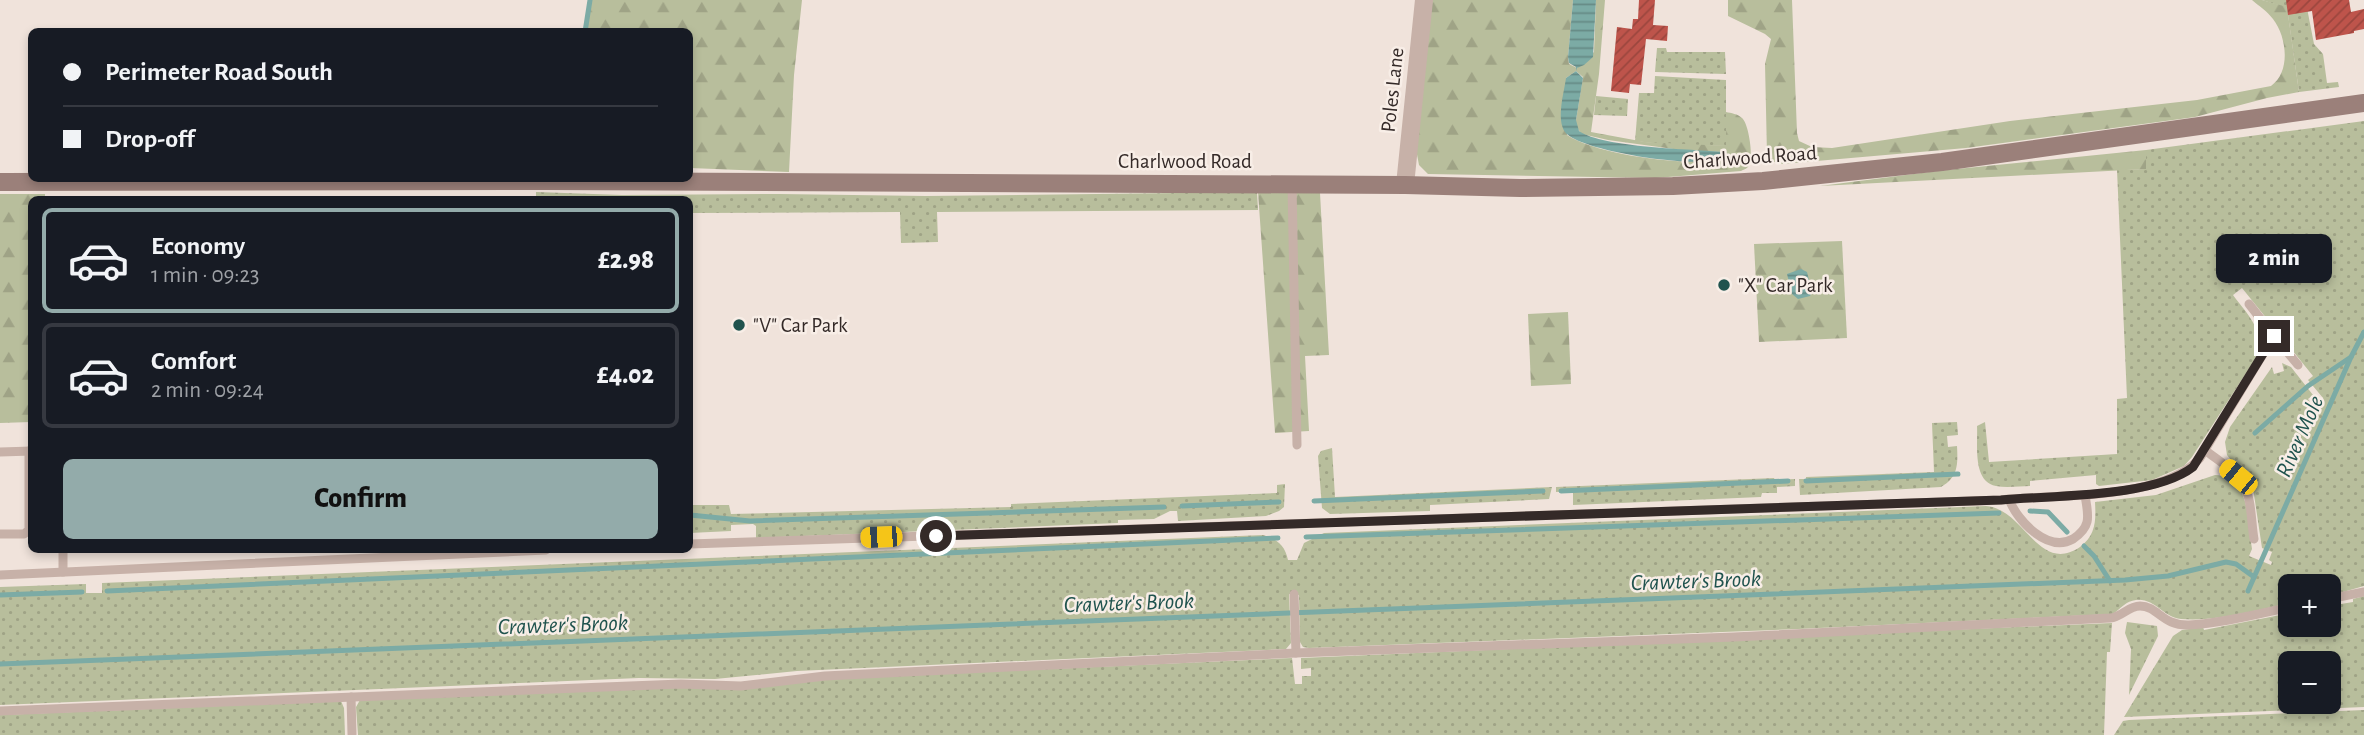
<!DOCTYPE html>
<meta charset="utf-8">
<style>
:root{--surface:#171b24;--page:#20242c;--text:#f1f3f6;--muted:#9ea1a6;--line:#363941;--accent:#93abaa}
body{margin:0;font-family:"Alegreya Sans",sans-serif;background:var(--page);color:var(--text);height:100vh;display:flex;flex-direction:column;font-size:26px;white-space:nowrap}
*{box-sizing:border-box;margin:0}
p{font-size:23px;color:var(--muted)}
.icon{flex:none;width:38px;height:38px;fill:none;stroke:currentColor;stroke-width:2;stroke-linecap:round;stroke-linejoin:round}
.map{position:relative;flex:1;overflow:hidden}
.details{position:absolute;left:28px;top:196px;width:665px;height:357px;display:flex;flex-direction:column;background:var(--surface);border-radius:10px;box-shadow:0 4px 10px #0003}
.details>*{flex:none}
.banner{position:absolute;left:28px;top:28px;width:665px;height:154px;border-radius:10px;box-shadow:0 4px 10px #0003;display:grid;align-content:center;height:154px;padding:0 35px;background:var(--surface)}
.tools{position:absolute;left:2278px;top:574px;display:grid;gap:14px}
.tools a{display:grid;place-items:center;width:63px;height:63px;border-radius:10px;background:var(--surface);box-shadow:0 4px 10px #0003;font-size:35px}
.end{position:absolute;width:32px;height:32px;margin:-16px;border:9px solid #342a28;background:#fff;box-shadow:0 0 0 4px #fff}
.from{border-radius:50%}
.bubble{position:absolute;height:49px;border-radius:10px;background:var(--surface);box-shadow:0 4px 10px #0003;font-size:23px;font-weight:800;line-height:49px;text-align:center}
.car{position:absolute;width:21px;height:42px;margin:-21px -10px;border-radius:9px;box-shadow:0 0 5px 2px #0007;background:linear-gradient(#f5c518 24%,#345 0 40%,#f5c518 0 76%,#345 0 86%,#f5c518 0)}
.banner b{display:flex;align-items:center;gap:24px;height:66px;font-size:26px}
.banner b+b{border-top:2px solid var(--line)}
.banner i{width:18px;height:18px;background:var(--text)}
ul{padding:12px 0 0;list-style:none}
li{display:flex;align-items:center;gap:21px;height:105px;margin:0 14px 10px;padding:0 21px;border:4px solid var(--line);border-radius:10px}
li div{flex:1}
li b{display:block;font-size:26px}
li em{font-style:normal;font-weight:800}
li.selected{border-color:var(--accent)}
li>.icon{width:63px;height:63px;stroke-width:1.5}
.button{display:flex;gap:14px;margin-top:auto;padding:14px 35px}
.button a{flex:1;height:80px;border-radius:10px;background:var(--accent);color:#111;font-size:28px;font-weight:800;line-height:80px;text-align:center}
.map>svg:first-child{display:block}
</style>
<div class="map">
<svg width="2364" height="735" viewBox="0 0 2364 735">
<defs>
<pattern id="green-dots" width="8" height="8" patternUnits="userSpaceOnUse" patternTransform="scale(1.75)"><rect width="8" height="8" fill="#b8be9c"/><path d="M2 2h.1M6 6h.1" fill="none" stroke="#9fa386" stroke-width="1.8" stroke-linecap="round"/></pattern>
<pattern id="forest-firs" width="22" height="20" patternUnits="userSpaceOnUse" patternTransform="scale(1.75)"><rect width="22" height="20" fill="#b8be9c"/><path d="M5 1l3.5 6h-7zM16 11l3.5 6h-7z" fill="#9fa386"/></pattern>
<pattern id="water-rules" width="6" height="5" patternUnits="userSpaceOnUse" patternTransform="scale(1.75)"><rect width="6" height="5" fill="#7caba5"/><path d="M0 2.5h6" fill="none" stroke="#668b86"/></pattern>
<pattern id="building-hatch" width="6" height="6" patternUnits="userSpaceOnUse" patternTransform="scale(1.75)"><rect width="6" height="6" fill="#be544b"/><path d="M-1 1l2-2M0 6l6-6M5 7l2-2" fill="none" stroke="#9b463e"/></pattern>
</defs>
<rect width="100%" height="100%" fill="#f0e3db"/>
<!-- green -->
<g fill="url(#green-dots)" fill-rule="evenodd">
<path d="M2262,0H2299L2307,8L2314,44L2323,54L2327,83L2338,82L2339,87L2299,92L2287,8Z"/>
<path d="M1657,48H1666L1667,52H1725L1726,74L1655,72Z"/>
<path d="M1655,76L1726,80V146L1671,145L1635,141L1639,93H1654Z"/>
<path d="M1596,96L1628,99L1627,116L1594,115Z"/>
<path d="M2364,121V586L2329,596V586H2291V603C2256,610 2217,622 2181,619C2164,618 2155,598 2136,600C2126,601 2121,608 2113,614L1798,629L1309,648L1303,647L1300,642L1299,595L1289,594L1291,643L1286,649L797,671L715,679L639,678L0,705V587L86,584V593H102V583L1263,535C1277,539 1285,545 1288,560H1297L1304,543L1324,533L1986,506C2025,509 2038,575 2080,547C2096,535 2096,520 2095,502L2156,495L2215,475C2251,476 2248,524 2252,549L2249,556L2271,565L2272,562L2269,560L2272,552L2262,548L2253,488L2227,455L2225,442L2230,427L2272,367L2274,374L2284,371L2282,363L2291,367L2313,395L2308,399L2313,406L2323,398L2308,380L2313,376L2242,288L2233,295C2247,314 2263,328 2259,353L2192,457L2184,466L2152,480L2099,486L2096,484V475L2030,481V486C2020,486 2007,488 1996,486C1972,482 1978,444 1977,426L1985,422L1989,462L2117,454V399L2127,398L2117,170L2146,169V150Z"/>
<path d="M536,192L622,195L780,194L926,196L1257,192L1258,210L937,212L938,242L901,243L900,212L690,213V200H536Z"/>
<path d="M1957,422L1958,435L1947,436L1948,447L1957,446C1958,465 1958,477 1941,487L1800,495L1799,479H1806V477L1934,472L1932,423Z"/>
<path d="M1332,448L1335,497L1552,487L1549,499L1430,505V511L1330,514L1322,508L1318,456L1321,451Z"/>
<path d="M1774,478L1775,480L1795,479V486L1777,487V493H1762L1761,497L1573,505V491L1556,492V487Z"/>
<path d="M1285,484L1284,507L1279,511L1266,516L1178,521L1177,511H1170L1154,519L1118,520V523L756,538V526L753,524L731,525V531L690,533V505H729L731,514L1011,507V504L1277,493V485Z"/>
<path d="M2364,596V707L2124,717L2173,636L2182,630L2203,627L2204,630L2291,613V625H2329V606L2353,602V599ZM2291,663H2329V702H2291Z"/>
<path d="M2127,622L2157,626L2158,636L2129,695L2131,649L2125,633Z"/>
<path d="M2112,623L2110,652H2107L2104,735H358L356,707L360,700L1292,658L1295,684H1302V676H1311V668L1301,669V658Z"/>
<path d="M341,701L344,708L345,735H0V715Z"/>
<path d="M2364,710V735H2114L2123,721L2129,720Z"/>
</g>
<!-- forest -->
<g fill="url(#forest-firs)" fill-rule="evenodd">
<path d="M590,0H802L794,75L789,172L690,168V32L585,31Z"/>
<path d="M1429,0H1573L1568,57L1569,64L1577,68L1594,52L1596,0H1605L1599,74L1591,132L1645,142L1726,146V112C1731,113 1738,114 1742,118C1749,124 1753,156 1750,164C1747,169 1745,169 1741,171L1656,178L1428,174L1419,165L1415,144ZM1576,71L1583,77L1576,120V127L1582,134L1608,140L1688,151L1724,152L1720,161C1681,165 1607,156 1572,138L1567,135L1566,78Z"/>
<path d="M1728,0H1792L1797,133L1799,141L1812,147L1832,148L2010,121L2197,100L2271,86C2291,72 2287,37 2273,19C2267,11 2259,6 2252,0H2262L2287,7L2299,92L2267,98L2195,117L1966,148L1782,164L1771,161L1767,155L1765,64L1771,39L1765,34L1728,16Z"/>
<path d="M2146,150V169L1820,186L1937,171Z"/>
<path d="M1258,192L1320,193L1329,355L1305,356L1309,431L1275,433Z"/>
<path d="M0,194H45V199L32,200L31,422L0,423Z"/>
<path d="M1842,241L1847,338L1759,342L1754,244Z"/>
<path d="M1568,312L1571,384L1531,386L1528,314Z"/>
</g>
<!-- water -->
<g fill="url(#water-rules)">
<path d="M1573,0H1596L1593,57L1584,65L1577,68L1576,71L1583,78L1576,120L1579,131C1603,148 1693,149 1724,152L1728,157C1708,171 1580,152 1565,132C1556,119 1564,93 1566,78L1576,71V67L1569,63L1568,57Z"/>
<path d="M1801,269L1807,272L1812,292L1810,296L1798,299L1792,294L1787,274Z"/>
</g>
<g fill="none" stroke-linecap="round" stroke-linejoin="round">
<!-- stream -->
<g stroke="#7caba5" stroke-width="5">
<path d="M585,32L590,0"/>
<path d="M2255,433L2308,386L2351,357"/>
<path d="M1806,481L1958,474"/>
<path d="M1561,491L1788,481"/>
<path d="M1314,501L1543,491"/>
<path d="M1182,506L1279,502"/>
<path d="M2030,511L2048,512L2067,532"/>
<path d="M690,515L750,521L1164,507"/>
<path d="M1306,537L1999,513"/>
<path d="M2084,546L2094,556L2110,581"/>
<path d="M107,591L1278,538"/>
<path d="M2248,591L2351,357L2364,332"/>
<path d="M0,595L82,592"/>
<path d="M0,664L2125,580L2168,576L2226,562L2236,564L2254,577"/>
</g>
</g>
<!-- building -->
<g fill="url(#building-hatch)">
<path d="M1639,0H1655L1653,25L1668,26L1667,41L1646,39L1641,85L1630,84L1629,93L1611,91L1617,27L1632,29L1633,19H1638Z"/>
<path d="M2286,0H2349L2351,12L2364,9V29L2354,31V33L2316,40L2312,11L2288,15Z"/>
</g>
<g fill="none" stroke-linecap="round" stroke-linejoin="round">
<!-- lane -->
<g stroke="#c7b1a8" stroke-width="9">
<path d="M1292,184L1297,445"/>
<path d="M2249,304L2274,336"/>
<path d="M2205,450C2217,460 2235,470 2243,484C2252,498 2251,522 2254,539"/>
<path d="M0,452L32,451"/>
<path d="M2085,495C2121,492 2176,486 2200,458L2274,336L2298,365"/>
<path d="M0,534H24L29,530V451"/>
<path d="M690,544L2001,500L2009,499L2085,495C2086,503 2089,514 2087,522C2085,530 2079,535 2073,539C2048,553 2017,521 2009,499"/>
<path d="M63,550V572"/>
<path d="M0,575L546,550"/>
<path d="M1294,594L1296,653"/>
<path d="M2329,599L2364,592"/>
<path d="M351,697L352,734"/>
<path d="M0,711L681,684L741,686L825,676L1296,653L1734,637L2110,618C2122,617 2128,606 2140,606C2158,606 2162,626 2189,625C2223,623 2257,614 2291,607"/>
</g>
<!-- street -->
<path stroke="#c7b1a8" stroke-width="18" d="M1405,185L1424,0"/>
<!-- secondary -->
<path stroke="#9b807a" stroke-width="18" d="M0,182L546,181L1405,185L1520,188L1673,186L1763,181L1942,162L2364,103"/>
</g>
<g fill="none" stroke-linecap="round" stroke-linejoin="round">
<!-- route -->
<path stroke="#342a28" stroke-width="9" d="M936,536L2001,500C2052,495 2153,498 2193,467L2274,336"/>
</g>
<!-- markers -->
<g fill="#20534e" stroke="#f8eee7" stroke-width="2.5">
<circle cx="1724" cy="285" r="7"/>
<circle cx="739" cy="325" r="7"/>
</g>
<g text-anchor="middle" stroke-width="5" stroke-linejoin="round" paint-order="stroke">
<!-- street labels -->
<g font-size="21" fill="#342a28" stroke="#f8eee7">
<text transform="translate(1392 90) rotate(-84)" y="7">Poles Lane</text>
<text transform="translate(1750 157) rotate(-4)" y="7">Charlwood Road</text>
<text x="1185" y="168">Charlwood Road</text>
</g>
<!-- poi labels -->
<g font-size="21" fill="#342a28" stroke="#f8eee7" text-anchor="start">
<text x="1738" y="292">"X" Car Park</text>
<text x="753" y="332">"V" Car Park</text>
</g>
<!-- water labels -->
<g font-size="23" font-style="italic" fill="#20534e" stroke="#f8eee7">
<text transform="translate(2299 436) rotate(-66)" y="8">River Mole</text>
<text transform="translate(1696 580) rotate(-2)" y="8">Crawter's Brook</text>
<text transform="translate(1129 602) rotate(-2)" y="8">Crawter's Brook</text>
<text transform="translate(563 624) rotate(-2)" y="8">Crawter's Brook</text>
</g>
</g>
</svg>
<div class="tools">
<a>+</a>
<a>−</a>
</div>
<i class="end from" style="left:936px;top:536px"></i>
<i class="end" style="left:2274px;top:336px"></i>
<div class="bubble" style="left:2216px;top:234px;width:116px">2 min</div>
<i class="car" style="left:2238px;top:477px;rotate:309deg"></i>
<i class="car" style="left:881px;top:537px;rotate:268deg"></i>
<div class="banner">
<b><i class="from"></i>Perimeter Road South</b>
<b><i></i>Drop-off</b>
</div>
<section class="details">
<ul>
<li class="selected"><svg class="icon" aria-label="car" viewBox="0 0 24 24"><path d="M5 17H2v-5l4-1 3-4h7l3 4 3 1v5h-3M9 17h6M6 11h13"/><circle cx="7" cy="17" r="2"/><circle cx="17" cy="17" r="2"/></svg><div><b>Economy</b><p>1 min · 09:23</p></div><em>£2.98</em></li>
<li><svg class="icon" aria-label="car" viewBox="0 0 24 24"><path d="M5 17H2v-5l4-1 3-4h7l3 4 3 1v5h-3M9 17h6M6 11h13"/><circle cx="7" cy="17" r="2"/><circle cx="17" cy="17" r="2"/></svg><div><b>Comfort</b><p>2 min · 09:24</p></div><em>£4.02</em></li>
</ul>
<div class="button"><a>Confirm</a></div>
</section>
</div>
